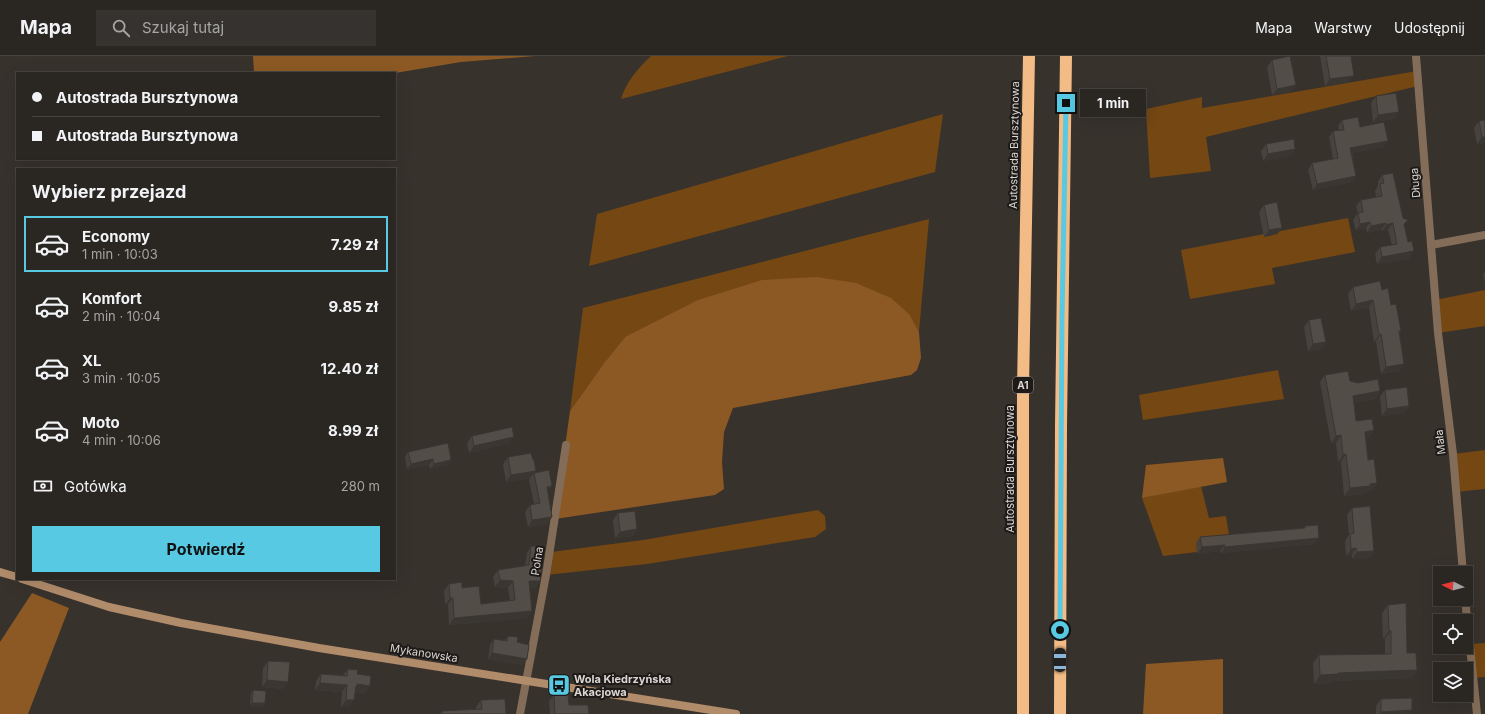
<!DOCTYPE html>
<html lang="pl">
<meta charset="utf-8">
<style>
:root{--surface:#2a2622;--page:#36322f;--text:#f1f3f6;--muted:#a5a5a5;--line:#464340;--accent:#57c9e2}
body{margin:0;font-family:Inter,sans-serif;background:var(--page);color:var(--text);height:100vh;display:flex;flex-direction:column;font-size:15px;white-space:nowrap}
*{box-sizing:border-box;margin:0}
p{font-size:13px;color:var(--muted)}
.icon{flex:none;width:22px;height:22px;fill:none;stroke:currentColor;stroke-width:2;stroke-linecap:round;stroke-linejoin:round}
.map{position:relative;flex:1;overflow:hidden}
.sheet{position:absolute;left:16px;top:112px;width:380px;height:412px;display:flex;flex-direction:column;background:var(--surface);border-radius:0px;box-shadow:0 4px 16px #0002,0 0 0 1px var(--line)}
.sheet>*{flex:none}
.hud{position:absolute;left:16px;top:16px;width:380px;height:88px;border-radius:0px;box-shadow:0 4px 16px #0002,0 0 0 1px var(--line);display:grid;align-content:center;height:88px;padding:0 16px;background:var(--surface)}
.needle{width:26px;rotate:276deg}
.fabs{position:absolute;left:1433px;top:510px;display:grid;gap:8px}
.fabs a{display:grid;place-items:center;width:40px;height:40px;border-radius:0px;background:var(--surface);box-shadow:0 4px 16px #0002,0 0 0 1px var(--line);font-size:20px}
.end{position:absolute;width:18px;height:18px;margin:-9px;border:5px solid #57c9e2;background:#111;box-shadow:0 0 0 2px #111}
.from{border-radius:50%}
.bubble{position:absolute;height:28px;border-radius:0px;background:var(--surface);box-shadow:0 4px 16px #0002,0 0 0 1px var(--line);font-size:13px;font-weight:700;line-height:28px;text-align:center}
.car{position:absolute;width:12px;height:24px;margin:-12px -6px;border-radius:5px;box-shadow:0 0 3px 1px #0007;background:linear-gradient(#222 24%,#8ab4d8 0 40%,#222 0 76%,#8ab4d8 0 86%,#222 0)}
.hud b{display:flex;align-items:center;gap:14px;height:38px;font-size:15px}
.hud b+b{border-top:1px solid var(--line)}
.hud i{width:10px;height:10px;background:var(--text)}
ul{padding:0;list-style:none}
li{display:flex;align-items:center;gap:12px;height:56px;margin:0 8px 6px;padding:0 8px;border:2px solid transparent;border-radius:0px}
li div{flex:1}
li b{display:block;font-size:15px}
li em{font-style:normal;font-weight:700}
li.on{border-color:var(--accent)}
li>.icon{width:36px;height:36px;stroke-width:1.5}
h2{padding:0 16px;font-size:18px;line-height:48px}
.pay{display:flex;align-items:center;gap:10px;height:44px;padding:0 16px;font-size:15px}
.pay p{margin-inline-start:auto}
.primary-button{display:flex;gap:8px;margin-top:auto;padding:8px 16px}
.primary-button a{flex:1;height:46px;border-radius:0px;background:var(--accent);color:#111;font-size:16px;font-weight:700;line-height:46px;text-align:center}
header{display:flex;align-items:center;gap:24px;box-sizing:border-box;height:56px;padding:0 20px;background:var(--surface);border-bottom:1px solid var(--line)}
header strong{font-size:19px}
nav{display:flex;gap:22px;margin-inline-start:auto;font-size:14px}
.search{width:280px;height:36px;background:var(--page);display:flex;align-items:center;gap:10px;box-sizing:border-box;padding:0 14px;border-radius:0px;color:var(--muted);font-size:15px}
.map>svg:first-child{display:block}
</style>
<header>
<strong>Mapa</strong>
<div class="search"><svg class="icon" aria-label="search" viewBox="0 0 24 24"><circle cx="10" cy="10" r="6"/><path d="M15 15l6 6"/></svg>Szukaj tutaj</div>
<nav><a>Mapa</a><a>Warstwy</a><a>Udostępnij</a></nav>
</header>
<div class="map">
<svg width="1485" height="658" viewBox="0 0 1485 658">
<rect width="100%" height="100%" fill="#38322d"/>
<!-- green -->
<g fill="#744713">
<path d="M651,0H788L621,43C626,26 638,12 651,0Z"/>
<path d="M1417,15L1418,30L1206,81L1211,115L1150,122L1146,53L1202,41V52Z"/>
<path d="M943,58L935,116L589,210L597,158Z"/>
<path d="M1348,162L1355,196L1272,212L1275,228L1190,243L1181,194Z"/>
<path d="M929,163L919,276L910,259L625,281L604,307L570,355L583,252Z"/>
<path d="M1485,234V270L1438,277L1435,244Z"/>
<path d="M1278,314L1284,343L1143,364L1139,339Z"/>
<path d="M1485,394V433L1455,436L1453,398Z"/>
<path d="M1201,430L1209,462L1226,460L1231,492L1163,500L1142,442Z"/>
<path d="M818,454L825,460L826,473L815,481L647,508L546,519L551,496L643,484Z"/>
<path d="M1485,587V621L1474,622L1469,588Z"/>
</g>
<!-- forest -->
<g fill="#8c5924">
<path d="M253,0H535L461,6L395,17H254Z"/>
<path d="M817,221L856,227L891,242L910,259L919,276L921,302L917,314L911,319L733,352L724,376L722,406L724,433L715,439L555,463L570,355L604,307L625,281L698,244L762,224Z"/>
<path d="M1223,402L1227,426L1142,442L1146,409Z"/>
<path d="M32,537L69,552L28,658H0V586Z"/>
<path d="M1223,603V658H1143L1146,608Z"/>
</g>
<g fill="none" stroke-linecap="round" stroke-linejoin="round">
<!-- minor -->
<g stroke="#846d58" stroke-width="8">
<path d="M1431,189L1485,179"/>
<path d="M520,658L546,519L566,389"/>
</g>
<!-- tertiary -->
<g stroke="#846d58" stroke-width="8">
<path d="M1416,0L1438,277L1453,398L1463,517"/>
<path d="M1465,543L1477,658"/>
</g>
<!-- secondary -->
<g stroke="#b18c6b" stroke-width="8">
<path d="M0,516L17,521"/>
<path d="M22,523L109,551L181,567L319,592L736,658"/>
</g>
<!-- motorway -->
<g stroke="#f3bb85" stroke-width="12">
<path d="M1023,658V332L1029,0"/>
<path d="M1060,658L1061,370L1066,0"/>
</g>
</g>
<!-- wall -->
<g fill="#47423d">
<path d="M1320,0H1351L1349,26L1325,30Z"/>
<path d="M1272,4L1296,29L1291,36L1272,39L1267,11Z"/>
<path d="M1376,40L1399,56L1394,63L1373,66L1371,47Z"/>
<path d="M1342,64L1360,71L1384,91L1352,97L1356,120L1352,126L1313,134L1308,114L1312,107L1333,103L1329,81L1333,75L1339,74L1338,70Z"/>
<path d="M1479,65L1485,87L1477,88L1474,72Z"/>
<path d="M1266,88L1295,93L1290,100L1263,105L1261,95Z"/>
<path d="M1382,119L1404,169L1410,202L1377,208L1375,198L1380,191L1392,189L1388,174L1382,175L1381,174L1367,177L1366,172L1356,174L1353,164L1358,157L1356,150L1361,144L1376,141L1375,135L1378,130V126Z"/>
<path d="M1264,149L1282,172L1277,178L1264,181L1259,156Z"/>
<path d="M1485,216V227L1483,218Z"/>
<path d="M1353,231L1382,234L1391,249L1401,275L1399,277L1404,308L1399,315L1381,318L1376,285L1374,286L1369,251L1351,255L1348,238Z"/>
<path d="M1309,264L1326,286L1322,293L1308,295L1304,271Z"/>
<path d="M1325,319L1350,325L1380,335L1375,343L1354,346L1356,365L1374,374L1369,382H1366L1368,404L1377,427L1371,435H1367L1365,438L1344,440L1341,406H1338L1336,387H1331L1320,326Z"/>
<path d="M1385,334L1409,350L1404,357L1382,360L1380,340Z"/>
<path d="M472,380L510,387L469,397L467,387Z"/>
<path d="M408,396L451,404L447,409L430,413L429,409L407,413L405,401Z"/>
<path d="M508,401L533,404L536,415L535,417L548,437L552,461L547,468L528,471L525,456L530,449L534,448L529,424L530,422L506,426L503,408Z"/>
<path d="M1352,452L1374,495L1370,502L1352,503V499L1346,500L1345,485L1349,479L1347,459Z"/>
<path d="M618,457L637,473L633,480L615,482L613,464Z"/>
<path d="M1305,470L1314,488L1221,497L1220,495L1197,498L1196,487L1200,481L1303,472Z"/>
<path d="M531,490L540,525L535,532H530L532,555L527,562L449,569L448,548L445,549L444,535L449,528L462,532L481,548L510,544L508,532L495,531L493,521L498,514L525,510L527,497Z"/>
<path d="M1388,549L1407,597L1417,614L1411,622L1333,625L1332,627L1314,628L1313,607L1319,599L1385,598V583H1383L1382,557Z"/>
<path d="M508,580L517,586L527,603L523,609L488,603L490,589L494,583L504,585Z"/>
<path d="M268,605L284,633L262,631L263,612Z"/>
<path d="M348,613L357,618L370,630L365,637L355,636L350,651H341L342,636L315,634L316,625L321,618L343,619Z"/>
<path d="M253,634L265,647L262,651L250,650L251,637Z"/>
<path d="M554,639L569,649L589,658H550L549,645Z"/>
<path d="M1381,643L1409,658H1376V650Z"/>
<path d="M481,644L506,658H440L442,655L476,653V651Z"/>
</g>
<!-- shaded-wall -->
<g fill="#3a3632">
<path d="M1354,20L1349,26L1325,30L1330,23Z"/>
<path d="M1296,29L1291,36L1272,39L1277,33Z"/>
<path d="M1399,56L1394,63L1373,66L1378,59Z"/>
<path d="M1482,81H1485V87L1477,88Z"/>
<path d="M1388,85L1384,91L1346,98L1350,92Z"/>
<path d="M1295,93L1290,100L1263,105L1268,98Z"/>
<path d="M1356,120L1352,126L1313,134L1317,128Z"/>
<path d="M1370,166L1366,172L1356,174L1360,168Z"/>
<path d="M1386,167L1381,174L1367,177L1371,170Z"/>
<path d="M1393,167L1388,174L1382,175L1386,169Z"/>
<path d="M1282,172L1277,178L1264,181L1269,174Z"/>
<path d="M1414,195L1410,202L1377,208L1382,201Z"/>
<path d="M1373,244L1369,251L1351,255L1356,248Z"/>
<path d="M1381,278L1376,285L1374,286L1379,279Z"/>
<path d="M1326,286L1322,293L1308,295L1313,288Z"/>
<path d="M1404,308L1399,315L1381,318L1386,311Z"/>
<path d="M1380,335L1375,343L1347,347L1353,340Z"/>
<path d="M1409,350L1404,357L1382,360L1387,353Z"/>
<path d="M1374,374L1369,382L1360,383L1365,376Z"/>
<path d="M1341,379L1336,387H1331L1336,380Z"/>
<path d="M514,381L510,387L469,397L474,390Z"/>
<path d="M1346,398L1341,406H1338L1343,399Z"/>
<path d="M433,403L429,409L407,413L411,408Z"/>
<path d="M451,404L447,409L430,413L434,408Z"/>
<path d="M536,415L530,422L506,426L511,419Z"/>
<path d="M1377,427L1371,435H1367L1365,438L1344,440L1350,432L1370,428Z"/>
<path d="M552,430L547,437V431Z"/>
<path d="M552,461L547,468L528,471L532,464Z"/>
<path d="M637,473L633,480L615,482L620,476Z"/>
<path d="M1319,482L1314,488L1221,497L1225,491Z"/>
<path d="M1225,489L1220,495L1197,498L1202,491Z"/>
<path d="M1356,492L1352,499L1346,500L1351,493Z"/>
<path d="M1374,495L1370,502L1352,503L1357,496Z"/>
<path d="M500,524L513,525L508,532L495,531Z"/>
<path d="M529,525H540L535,532H524Z"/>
<path d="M450,542H453L448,548L445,549Z"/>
<path d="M532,555L527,562L449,569L454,562Z"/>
<path d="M1389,575H1391L1385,583H1383Z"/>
<path d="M492,597L527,603L523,609L488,603Z"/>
<path d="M1417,614L1411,622L1333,625L1332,627L1314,628L1320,619L1338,617Z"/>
<path d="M267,624L288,626L284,633L262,631Z"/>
<path d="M320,627L347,629L342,636L315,634Z"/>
<path d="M357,628L370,630L365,637L354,635L352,637Z"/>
<path d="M346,644H354L350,651H341Z"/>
<path d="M252,647H265L262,651L250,650Z"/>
<path d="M1412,654L1409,658H1380L1381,656Z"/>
</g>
<!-- building -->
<g fill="#534d47" stroke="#3a3632">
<path d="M1290,0L1296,29L1277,33L1272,4Z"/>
<path d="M1326,0H1351L1354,20L1330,23Z"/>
<path d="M1396,37L1399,56L1378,59L1376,40Z"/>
<path d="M1358,61L1360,71L1384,66L1388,85L1350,92L1356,120L1317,128L1312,107L1338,102L1333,75L1344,74L1342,64Z"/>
<path d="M1485,64V81H1482L1479,65Z"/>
<path d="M1294,83L1295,93L1268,98L1266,88Z"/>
<path d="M1393,117L1403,162L1408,164L1404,168L1408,186L1412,185L1414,195L1382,201L1380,191L1397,188L1393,167L1386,169V167L1371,170L1370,166L1360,168L1358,157L1363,156L1361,144L1382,140L1380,128L1384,127L1382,119Z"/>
<path d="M1277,146L1282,172L1269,174L1264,149Z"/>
<path d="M1380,225L1382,234L1388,232L1391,249L1396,248L1401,275H1399L1404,308L1386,311L1381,278L1379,279L1373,244L1356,248L1353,231Z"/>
<path d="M1321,262L1326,286L1313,288L1309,264Z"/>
<path d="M1348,315L1350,325L1358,327L1378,323L1380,335L1353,340L1356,365L1372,363L1374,374L1365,376L1368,404L1374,403L1377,427L1370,428V430L1350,432L1346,398L1343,399L1341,379L1336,380L1325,319Z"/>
<path d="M1407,331L1409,350L1387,353L1385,334Z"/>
<path d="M512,371L514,381L474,390L472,380Z"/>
<path d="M448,387L451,404L434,408L433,403L411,408L408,396Z"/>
<path d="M531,397L533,404H534L536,415L511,419L508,401Z"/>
<path d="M549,414L552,430L547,431L552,461L532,464L530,449L540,447L534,417Z"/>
<path d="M1370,450L1374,495L1357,496L1356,492L1351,493L1350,478L1354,477L1352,452Z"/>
<path d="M635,455L637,473L620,476L618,457Z"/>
<path d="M1318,469L1319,482L1225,491V489L1202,491L1200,481L1305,472V470Z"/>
<path d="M531,490L544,491L540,525H529L532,555L454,562L453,542H450L449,528L462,526V532L479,530L481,548L515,544L513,525L500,524L498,514L529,509Z"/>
<path d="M1406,547L1407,597H1416L1417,614L1338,617V618L1320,619L1319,599L1391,598V575H1389L1388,549Z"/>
<path d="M508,580L518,581L517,586L529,589L527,603L492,597L494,583L507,585Z"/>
<path d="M268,605L290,606L288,626L267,624Z"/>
<path d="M348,613L358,614L357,618L371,620L370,630L357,628V630H356L354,644H346L347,629L320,627L321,618L347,620Z"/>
<path d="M253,634L266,635L265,647H252Z"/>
<path d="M568,638L569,649H588L589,658H555L554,639Z"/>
<path d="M1412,642V654L1381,656V643Z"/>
<path d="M505,643L506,658H442V655L482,653L481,644Z"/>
</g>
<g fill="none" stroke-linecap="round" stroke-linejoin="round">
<!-- route -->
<path stroke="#57c9e2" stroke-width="5" d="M1060,574L1062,262L1066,47"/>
</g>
<!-- icons -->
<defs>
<g id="bus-square" transform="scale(1.15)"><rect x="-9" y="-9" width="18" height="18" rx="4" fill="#57c9e2" stroke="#1d1a18"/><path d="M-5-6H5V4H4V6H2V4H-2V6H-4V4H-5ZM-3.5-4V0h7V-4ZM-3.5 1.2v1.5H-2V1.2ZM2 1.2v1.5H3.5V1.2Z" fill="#111"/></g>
</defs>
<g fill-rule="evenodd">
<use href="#bus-square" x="559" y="629"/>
</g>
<g text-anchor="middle" stroke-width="4" stroke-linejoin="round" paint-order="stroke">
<!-- shield labels -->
<rect fill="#1d1a18" stroke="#a29e9c" stroke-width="1" x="1013" y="321" width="20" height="16" rx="3"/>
<g font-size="10" font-weight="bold" fill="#dbd7d4">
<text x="1023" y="333">A1</text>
</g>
<!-- street labels -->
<g font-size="11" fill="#dbd7d4" stroke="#1d1a18">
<text transform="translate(1014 89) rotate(-89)" y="4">Autostrada Bursztynowa</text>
<text transform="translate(1415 127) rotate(-95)" y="4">Długa</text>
<text transform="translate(1440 386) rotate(-97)" y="4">Mała</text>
<text transform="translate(1010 413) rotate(-90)" y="4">Autostrada Bursztynowa</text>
<text transform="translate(537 505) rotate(-81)" y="4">Polna</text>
<text transform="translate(424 597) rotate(9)" y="4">Mykanowska</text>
</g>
<!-- poi labels -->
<g font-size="11" font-weight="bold" fill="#dbd7d4" stroke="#1d1a18" text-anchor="start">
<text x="574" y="627">Wola Kiedrzyńska<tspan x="574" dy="13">Akacjowa</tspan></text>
</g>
</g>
</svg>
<div class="fabs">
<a><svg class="needle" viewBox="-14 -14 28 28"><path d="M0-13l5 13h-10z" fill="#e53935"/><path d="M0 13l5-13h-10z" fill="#a5a5a5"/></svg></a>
<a><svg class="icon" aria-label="locate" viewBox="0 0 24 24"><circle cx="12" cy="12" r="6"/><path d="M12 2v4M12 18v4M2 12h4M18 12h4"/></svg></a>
<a><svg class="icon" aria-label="layers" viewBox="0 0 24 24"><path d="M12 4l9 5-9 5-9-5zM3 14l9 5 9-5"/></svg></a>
</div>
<i class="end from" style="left:1060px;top:574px"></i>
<i class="end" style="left:1066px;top:47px"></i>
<div class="bubble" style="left:1080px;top:33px;width:66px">1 min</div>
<i class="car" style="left:1060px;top:604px;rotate:0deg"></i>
<div class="hud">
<b><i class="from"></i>Autostrada Bursztynowa</b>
<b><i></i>Autostrada Bursztynowa</b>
</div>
<section class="sheet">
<h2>Wybierz przejazd</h2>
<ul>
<li class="on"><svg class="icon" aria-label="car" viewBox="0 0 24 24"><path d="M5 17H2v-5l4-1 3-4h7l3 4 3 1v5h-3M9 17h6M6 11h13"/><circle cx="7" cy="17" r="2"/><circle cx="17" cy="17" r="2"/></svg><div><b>Economy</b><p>1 min · 10:03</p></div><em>7.29 zł</em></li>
<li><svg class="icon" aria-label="car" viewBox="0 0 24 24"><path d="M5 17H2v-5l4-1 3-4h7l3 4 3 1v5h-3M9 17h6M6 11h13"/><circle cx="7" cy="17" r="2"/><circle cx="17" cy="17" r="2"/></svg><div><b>Komfort</b><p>2 min · 10:04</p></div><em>9.85 zł</em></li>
<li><svg class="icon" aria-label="car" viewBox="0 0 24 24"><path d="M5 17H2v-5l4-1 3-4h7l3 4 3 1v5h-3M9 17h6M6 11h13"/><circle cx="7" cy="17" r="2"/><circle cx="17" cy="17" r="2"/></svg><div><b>XL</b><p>3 min · 10:05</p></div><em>12.40 zł</em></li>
<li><svg class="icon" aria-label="car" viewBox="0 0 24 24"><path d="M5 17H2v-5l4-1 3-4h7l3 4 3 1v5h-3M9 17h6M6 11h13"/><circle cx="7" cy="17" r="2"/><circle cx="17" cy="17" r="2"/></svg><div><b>Moto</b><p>4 min · 10:06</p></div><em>8.99 zł</em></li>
</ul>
<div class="pay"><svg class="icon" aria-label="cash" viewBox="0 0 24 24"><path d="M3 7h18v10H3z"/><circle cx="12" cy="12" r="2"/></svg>Gotówka<p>280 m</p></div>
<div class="primary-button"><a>Potwierdź</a></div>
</section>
</div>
